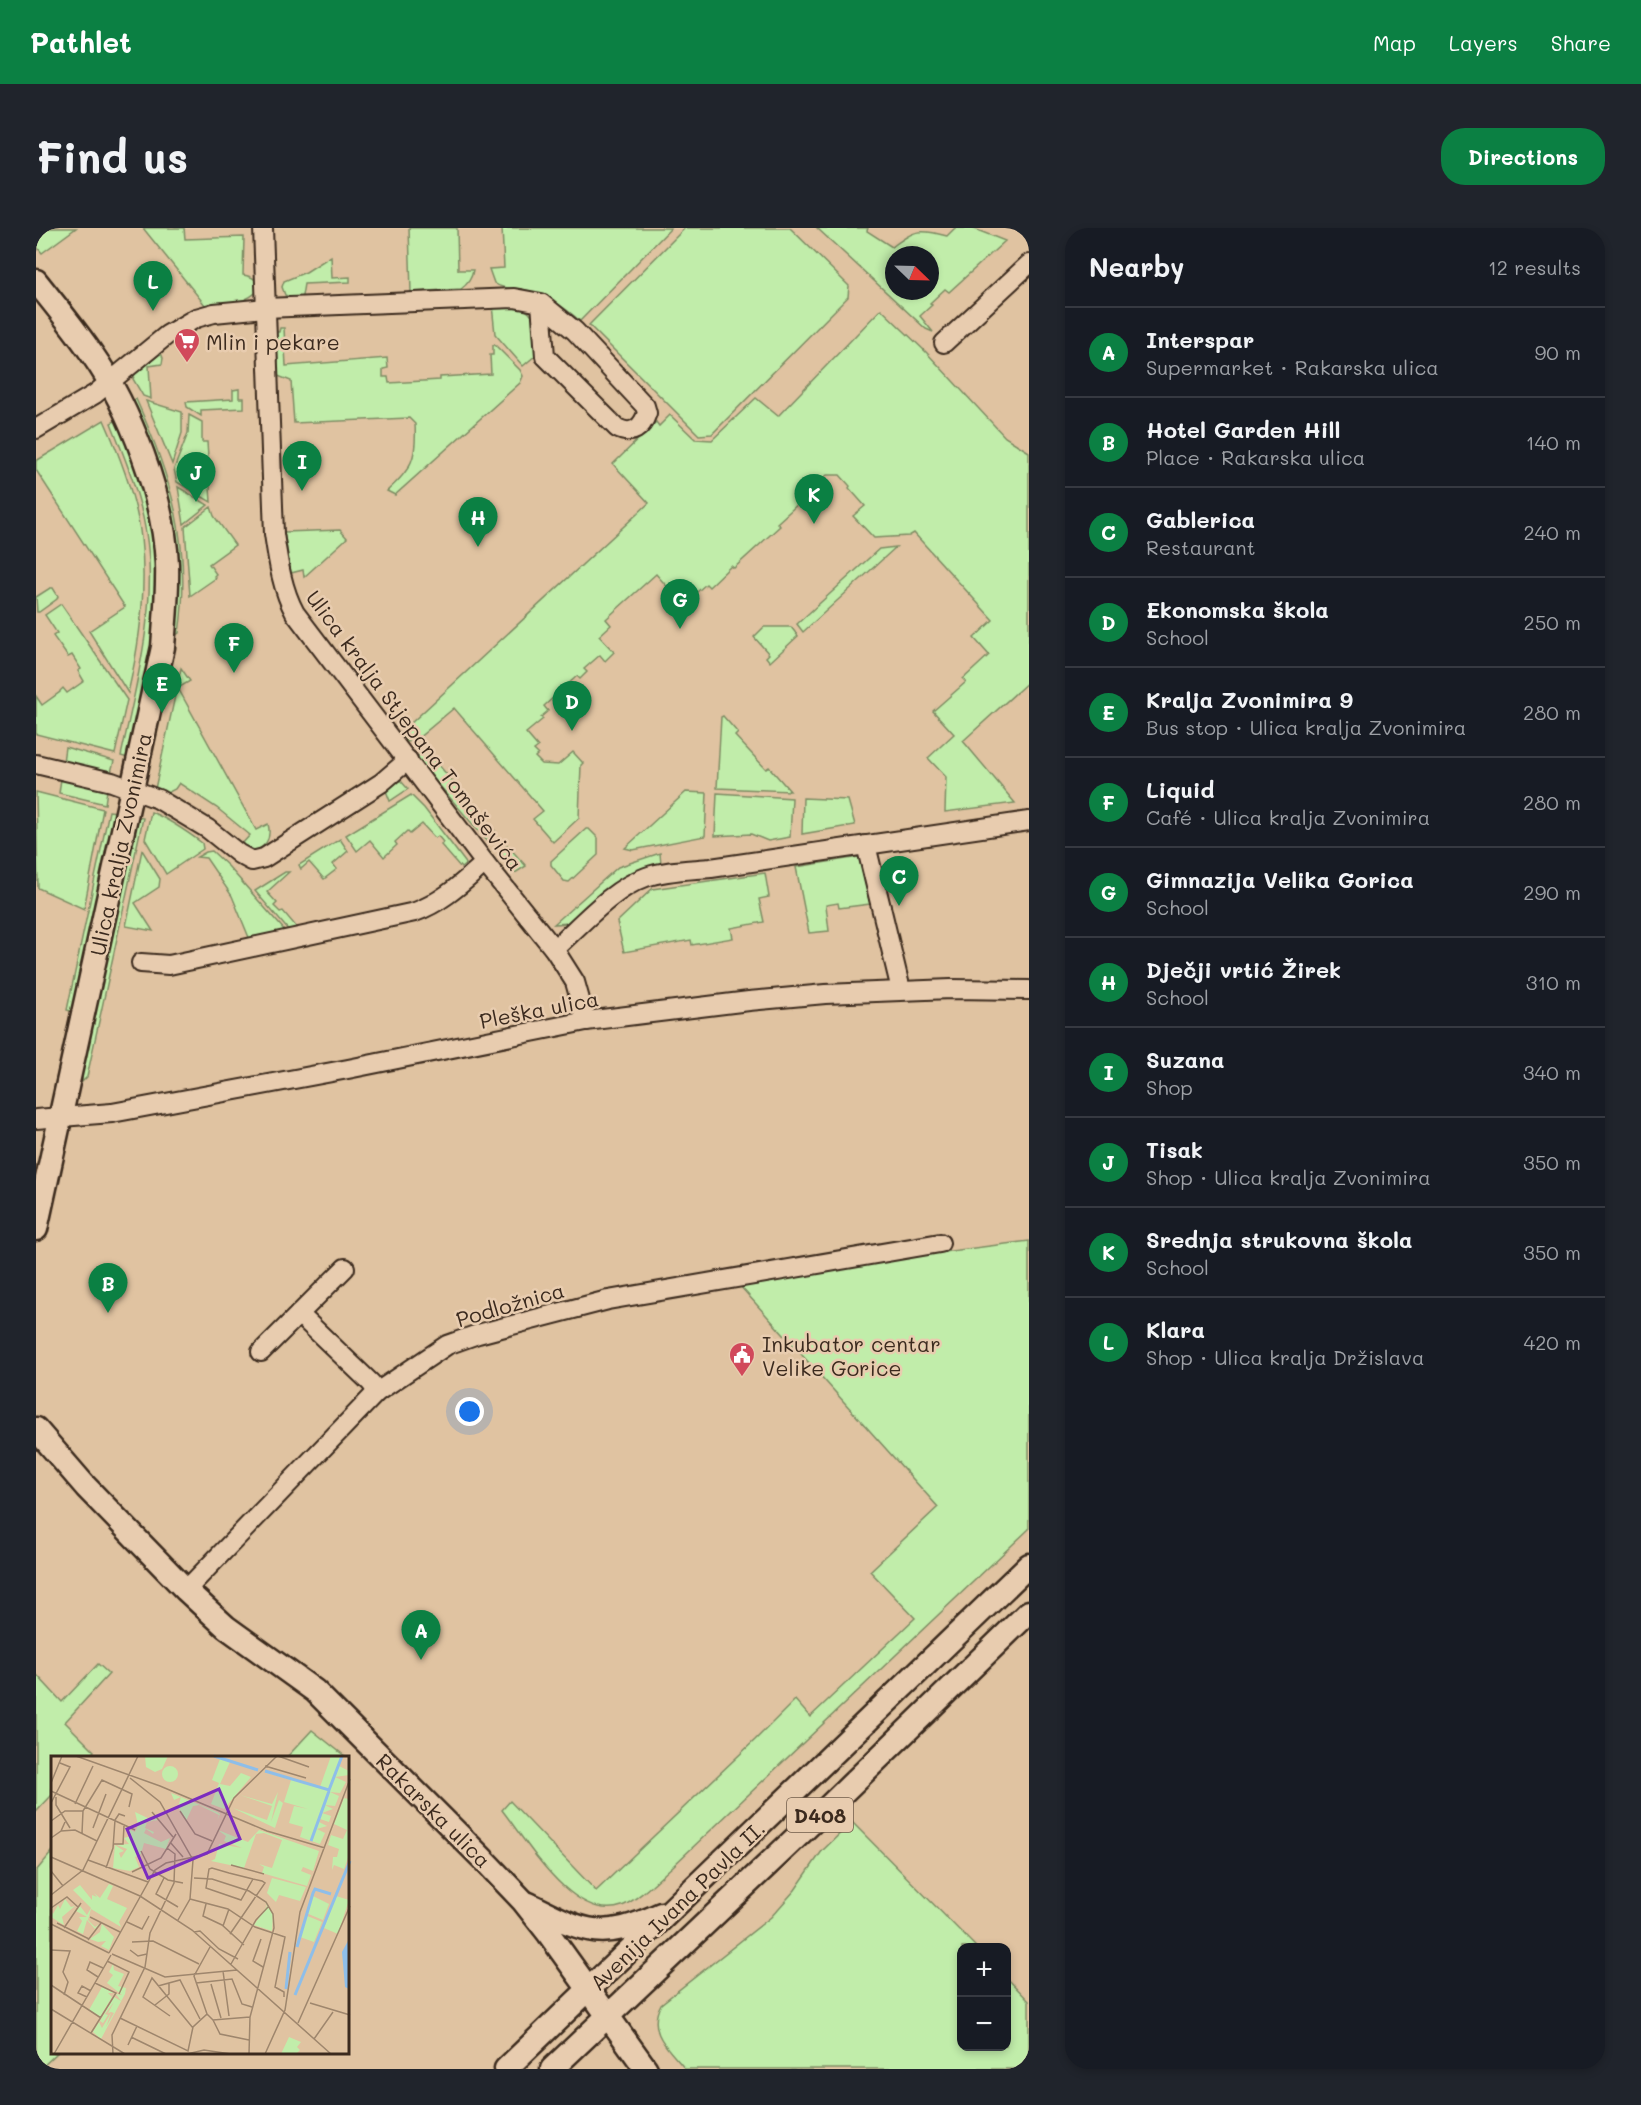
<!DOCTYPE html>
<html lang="en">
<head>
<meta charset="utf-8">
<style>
	:root { --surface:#171b24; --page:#20242c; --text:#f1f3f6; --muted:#9ea1a6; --line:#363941; --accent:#0b8043 }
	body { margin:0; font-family:Mali,sans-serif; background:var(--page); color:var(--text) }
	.controls { position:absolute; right:18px; bottom:18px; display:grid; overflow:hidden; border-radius:12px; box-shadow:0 3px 9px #0003 }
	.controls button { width:54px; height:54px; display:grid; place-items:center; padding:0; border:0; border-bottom:2px solid var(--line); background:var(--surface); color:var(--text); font:30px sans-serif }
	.compass { position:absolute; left:849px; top:18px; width:54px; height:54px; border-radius:50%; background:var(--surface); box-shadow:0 3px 9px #0003; rotate:113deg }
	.you { position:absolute; left:434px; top:1184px; width:21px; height:21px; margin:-15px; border:4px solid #fff; border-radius:50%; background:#1a73e8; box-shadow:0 0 0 9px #1a73e833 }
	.badge { display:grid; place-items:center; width:39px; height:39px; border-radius:50%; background:var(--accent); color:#fff; font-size:20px; font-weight:700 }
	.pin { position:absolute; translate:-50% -50px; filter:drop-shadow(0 2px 3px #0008) }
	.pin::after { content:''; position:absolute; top:32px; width:21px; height:18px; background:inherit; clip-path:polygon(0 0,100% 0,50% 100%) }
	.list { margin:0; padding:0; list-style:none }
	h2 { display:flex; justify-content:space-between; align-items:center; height:78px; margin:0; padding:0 24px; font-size:26px }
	h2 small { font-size:20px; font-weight:400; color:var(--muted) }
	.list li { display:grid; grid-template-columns:39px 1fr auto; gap:18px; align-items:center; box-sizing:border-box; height:90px; padding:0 24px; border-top:2px solid var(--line) }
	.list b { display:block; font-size:22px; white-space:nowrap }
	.list p { margin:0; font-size:20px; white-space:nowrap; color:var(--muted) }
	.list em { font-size:20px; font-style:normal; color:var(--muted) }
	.map { position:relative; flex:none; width:993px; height:1841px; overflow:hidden; border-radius:24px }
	header { display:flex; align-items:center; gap:36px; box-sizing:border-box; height:84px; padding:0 30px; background:var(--accent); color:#fff }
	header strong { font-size:28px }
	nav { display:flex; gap:33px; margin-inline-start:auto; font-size:21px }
	.intro { display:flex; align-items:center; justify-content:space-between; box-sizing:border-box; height:144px; padding:0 36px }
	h1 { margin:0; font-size:42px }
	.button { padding:15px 27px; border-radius:24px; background:var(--accent); color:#fff; font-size:21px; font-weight:700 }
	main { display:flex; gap:36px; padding:0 36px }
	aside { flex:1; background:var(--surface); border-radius:24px; box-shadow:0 3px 9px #0003 }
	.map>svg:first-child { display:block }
	.green { fill:#c1edaa; stroke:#7e8c64; stroke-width:1.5; fill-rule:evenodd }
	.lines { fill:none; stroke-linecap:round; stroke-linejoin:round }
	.minor-casing { stroke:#3b2a1e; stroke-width:22 }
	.major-casing { stroke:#3b2a1e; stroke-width:27 }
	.minor { stroke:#e8ccaf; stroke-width:18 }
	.major { stroke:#e8ccaf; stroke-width:22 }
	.labels { text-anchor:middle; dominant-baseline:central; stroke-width:5; stroke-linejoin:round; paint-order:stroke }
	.shield { fill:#e8ccaf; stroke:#6f5b4a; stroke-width:1.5 }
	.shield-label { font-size:20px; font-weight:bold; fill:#3b2a1e }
	.poi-label { font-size:21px; fill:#3b2a1e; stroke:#e8ccaf; text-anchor:start }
	.street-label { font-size:21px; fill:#3b2a1e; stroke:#e8ccaf }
	.inset-river { fill:none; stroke:#8ebee9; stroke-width:3 }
	.inset-road { fill:none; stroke:#9e866d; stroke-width:1.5 }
	.view { fill:#7b2cbf; fill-opacity:0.15; stroke:#7b2cbf; stroke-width:3 }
	.inset-edge { fill:none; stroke:#3b2a1e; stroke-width:3 }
</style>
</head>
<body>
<header>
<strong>Pathlet</strong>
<nav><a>Map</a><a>Layers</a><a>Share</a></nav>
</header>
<div class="intro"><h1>Find us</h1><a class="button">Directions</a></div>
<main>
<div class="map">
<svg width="993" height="1841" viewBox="0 0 993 1841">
	<rect width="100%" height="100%" fill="#e0c3a1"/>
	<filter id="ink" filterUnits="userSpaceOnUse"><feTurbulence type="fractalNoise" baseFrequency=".0167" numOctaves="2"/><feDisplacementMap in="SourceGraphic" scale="12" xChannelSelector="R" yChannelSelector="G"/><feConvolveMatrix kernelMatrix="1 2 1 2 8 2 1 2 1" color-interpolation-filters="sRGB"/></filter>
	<g filter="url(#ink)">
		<!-- green -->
		<g class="green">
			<path d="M0,0H40L6,25L0,18Z"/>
			<path d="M107,0H148L149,11L208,9L207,47C218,49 221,51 222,62C210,77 187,75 169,77Z"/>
			<path d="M373,0H421L422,42H437C436,50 432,56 425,61L375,64Z"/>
			<path d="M466,0H635L544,93C528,79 512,67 490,62C479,59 469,63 458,55L453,41L468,40Z"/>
			<path d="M649,0H754L813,58L812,69L676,206L663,207L553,97Z"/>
			<path d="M781,0H832L831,3L856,19C879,2 883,0 911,8L919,0H936L969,13L913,64L909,61L894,75L896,77L884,88L897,104L890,101ZM858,27H894V63H858Z"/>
			<path d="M295,28L296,50L314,49V54L268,56L266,68C260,72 255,70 249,67L246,59L248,53L270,44Z"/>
			<path d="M456,77C496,79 501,81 499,122L500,127L487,138L459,106Z"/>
			<path d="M845,81L890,124L969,209L993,224V453L927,513L979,575L909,584L910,549L892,530L918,506L897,483L930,454L927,451L953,427L938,410L957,392L878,305L873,308L838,310L817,288L829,278L813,260L814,258L804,247H791L779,258L783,262L776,267L774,265L741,295L744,298L698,340L695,338L673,359L670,356L653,371L646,363H635L620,346L570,391L575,397L563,408L578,424L569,433L564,427L548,441L551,444L544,451L541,448L508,478L512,483L505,489L507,491L490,505L502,519L498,522L502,526L499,529L506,536L522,537L537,524L547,535L545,537L543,590L517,614L497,591L507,583L418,480L381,511L368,515L360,509L613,275L577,236L620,194L623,198L634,187L659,211L676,212L720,170L742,188Z"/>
			<path d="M244,100H248L250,138L351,130L352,140L347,141V149H352L353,155L404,152V149L455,146L454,127H457V117H459L484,142L487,148L484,155L359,267L351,263C376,241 381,230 379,196L373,190L258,195L255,153L242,148L240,104H243Z"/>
			<path d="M125,125L127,130L126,136L113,138L115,171L107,168L97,151L99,146Z"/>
			<path d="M203,161V170H208V180L165,182V188L151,179L150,174L197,171V162Z"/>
			<path d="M100,171C135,248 156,318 143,405L137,409L95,173Z"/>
			<path d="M110,173L146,184V205L136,236Z"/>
			<path d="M153,187L166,194V214H171L175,274L141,254L138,241L152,205Z"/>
			<path d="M83,191L101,233L120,316V378L117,413L92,530L85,528C100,458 122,377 110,305C104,267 89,230 75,195Z"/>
			<path d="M68,192C83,226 101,273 105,310C111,362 104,414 92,465L53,403L89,379L0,242V233Z"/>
			<path d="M142,259L172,277L148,296Z"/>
			<path d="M175,279L178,288L199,317L173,336L180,346L178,348L180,350L154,368L149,299Z"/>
			<path d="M304,302L311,310L268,349L267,342L255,345L248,304Z"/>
			<path d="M860,319L767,404L761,396L843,321Z"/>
			<path d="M14,360H17L22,368L21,371L3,384H1L0,369Z"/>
			<path d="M25,376L91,472L79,526L0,506V468L6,477L24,464V463L27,460L31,465L48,453L42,443L45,441L36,427L32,429L17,408L21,405L9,387Z"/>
			<path d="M728,399H755L762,408L734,434L730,429L733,426L718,409Z"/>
			<path d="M145,440L154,453L142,460L220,602L232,596C235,607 232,617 221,622L210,621L205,617L214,607L181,580L143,555L139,561L131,565L119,561Z"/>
			<path d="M687,488L702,505L699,508L730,541L733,539L754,563L681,560L685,489Z"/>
			<path d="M29,519L78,533L75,544L27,534Z"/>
			<path d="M389,521L460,604L451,613L380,530Z"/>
			<path d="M25,551L71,562L69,576L23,565Z"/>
			<path d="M361,553H365L372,561L354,573L349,560Z"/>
			<path d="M0,564L67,581L48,681L2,660Z"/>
			<path d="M650,564L671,565L669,608L597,622L589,620Z"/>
			<path d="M681,565L756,570L754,609L732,613L715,606L679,608Z"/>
			<path d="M375,567L388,580L429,634L430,636L425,640L405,617L407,614L402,608L399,610L386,596L374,606L371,603L359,614L361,617L348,629L334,612L321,623L310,607Z"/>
			<path d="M767,570L812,572L819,597L766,606Z"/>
			<path d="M73,583L80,584L38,784L31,782Z"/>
			<path d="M115,584C134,592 150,603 166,615L167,621L130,646L109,611Z"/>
			<path d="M101,589L107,590L51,849L46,854V844Z"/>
			<path d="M550,601H553L562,610V627L533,654L528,653L515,637V633Z"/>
			<path d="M304,611L312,623L297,636L301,641L288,651L273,634L265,641L263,637Z"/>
			<path d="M471,617L490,638L479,645L464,625Z"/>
			<path d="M106,622L124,651L123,659L99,675L117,703L90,698Z"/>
			<path d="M176,623L192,638L251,705L214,712L196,668L170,630L161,629L170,624Z"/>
			<path d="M624,625L625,636L534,695L518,696L582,639Z"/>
			<path d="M823,629L834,676L803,680L802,675L790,677L793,703L773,705L760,639Z"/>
			<path d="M249,644H253L231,664L241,675L238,678L244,684L247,683L263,702L254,704L219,663Z"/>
			<path d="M729,645L733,669L723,671L728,694L695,700L697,710L656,717L655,712L588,724L581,694L616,661Z"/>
			<path d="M993,1013V1301L637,1638C623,1650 602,1672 586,1678C538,1695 491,1614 466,1582L474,1573L560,1663L719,1512L759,1472L774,1489L879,1390L834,1343L902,1279L704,1058L907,1024Z"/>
			<path d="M62,1436L73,1446L29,1494L58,1523L53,1529H16V1567L0,1584V1446L26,1474Z"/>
			<path d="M276,1502L310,1529H251Z"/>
			<path d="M816,1594L940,1719L926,1720V1818H970L971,1750L993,1773V1841H649C633,1821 610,1804 625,1776L735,1689L759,1662L786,1623Z"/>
			<path d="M16,1624V1824L21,1825L4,1841H0V1643Z"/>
		</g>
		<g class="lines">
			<defs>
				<g id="minor">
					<path d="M227,0L238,306C242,333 246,361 259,385L449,635L518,721L539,754L550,793"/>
					<path d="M908,115L993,36"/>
					<path d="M0,201L59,166L131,107L160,90L178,85L229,80L478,70L505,75L539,103L609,178L611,185C606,200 596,208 581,200L509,128L505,75"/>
					<path d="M0,536L76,554L122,571L172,601L203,626L216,633L228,630L345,555L372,532"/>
					<path d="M830,617L865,762"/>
					<path d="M518,721C545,697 576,661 610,649C630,642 653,642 675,640L993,593"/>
					<path d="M105,735L133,737L379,684C407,674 427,654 449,635"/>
					<path d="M0,891L76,885L312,841L550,793L713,773L789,766L915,761L993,762"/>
					<path d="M263,1086L335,1155L341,1164"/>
					<path d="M225,1124L309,1040"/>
					<path d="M150,1362L341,1164L411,1117L442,1106L572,1072L904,1015"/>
				</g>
				<g id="major">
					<path d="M0,53C19,77 39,101 56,126C94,180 128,269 131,336C132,364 129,391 127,419L0,1001"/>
					<path d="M0,1201L50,1259L150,1362L190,1399L279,1463L446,1630L487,1673L513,1706L610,1841"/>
					<path d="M493,1676C549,1704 564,1714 625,1686"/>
					<path d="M470,1841L993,1337"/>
					<path d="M516,1841L786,1585L993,1384"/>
				</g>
			</defs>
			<!-- minor casing -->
			<use href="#minor" class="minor-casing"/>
			<!-- major casing -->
			<use href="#major" class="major-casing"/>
			<!-- minor -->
			<use href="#minor" class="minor"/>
			<!-- major -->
			<use href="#major" class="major"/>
		</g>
	</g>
	<!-- icons -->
	<defs>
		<symbol id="supermarket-pin" viewBox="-11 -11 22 30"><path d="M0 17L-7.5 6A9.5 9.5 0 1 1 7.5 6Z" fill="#d1495b" stroke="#e8ccaf"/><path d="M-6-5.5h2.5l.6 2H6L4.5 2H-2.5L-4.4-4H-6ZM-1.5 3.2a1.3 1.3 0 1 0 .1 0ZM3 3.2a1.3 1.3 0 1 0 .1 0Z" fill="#fff"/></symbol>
		<symbol id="civic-pin" viewBox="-11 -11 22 30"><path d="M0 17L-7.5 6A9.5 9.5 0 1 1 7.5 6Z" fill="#d1495b" stroke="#e8ccaf"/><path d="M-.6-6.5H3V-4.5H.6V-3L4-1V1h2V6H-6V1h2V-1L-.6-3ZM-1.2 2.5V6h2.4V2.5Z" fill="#fff"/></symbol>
	</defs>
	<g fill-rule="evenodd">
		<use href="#supermarket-pin" x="136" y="98" width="30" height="40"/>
		<use href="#civic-pin" x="691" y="1112" width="30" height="40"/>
	</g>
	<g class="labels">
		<!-- shield labels -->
		<rect class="shield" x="751" y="1570" width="66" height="34" rx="4.5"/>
		<g class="shield-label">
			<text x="784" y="1587">D408</text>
		</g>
		<!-- poi labels -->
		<g class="poi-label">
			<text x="170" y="113">Mlin i pekare</text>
			<text x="726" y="1115">Inkubator centar<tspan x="726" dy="24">Velike Gorice</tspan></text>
		</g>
		<!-- street labels -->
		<g class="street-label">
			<text transform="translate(379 502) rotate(53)">Ulica kralja Stjepana Tomaševića</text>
			<text transform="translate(84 616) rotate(-78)">Ulica kralja Zvonimira</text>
			<text transform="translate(503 781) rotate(-11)">Pleška ulica</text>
			<text transform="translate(474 1076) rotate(-16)">Podložnica</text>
			<text transform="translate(398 1582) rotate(45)">Rakarska ulica</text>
			<text transform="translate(641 1677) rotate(-44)">Avenija Ivana Pavla II.</text>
		</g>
	</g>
	<!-- overview -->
	<g transform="translate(15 1528)">
		<rect width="298" height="298" fill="#e0c3a1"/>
		<path d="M94,0H117L111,13L104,16L95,11ZM280,0H298L291,1L288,10L298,15V19L284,21L295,26L289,37L279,36L288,40L284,50L274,49L282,53L271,57L280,60L278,66L269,63L268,66L276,70L266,73L274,77L269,88L249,81L252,71L238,67L243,50L257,53L233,46L240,24L210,15L269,31ZM169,3L179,6L169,28L179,30L190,17L200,21L173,53L160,48L168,27L161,24ZM111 18a8 8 0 1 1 16 0a8 8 0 1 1-16 0ZM227,36L220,66L228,44L232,47L224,72L182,52L216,64L221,50L189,39L221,48ZM120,37L166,56L169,58L166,65L168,59L148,49L142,50L135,65L127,51L130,41L123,44ZM293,42L298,43V99L293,113L283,109L281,114L282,101H286L288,93L277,89L280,79L292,83L296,74L283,68ZM84,56L103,65L105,61L107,64L96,66L94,72L103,76L102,78L95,73L93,77L110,86L119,82L115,92L118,87L115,93L93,87L90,98L84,101L88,111L79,115L62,112L64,89L73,95L68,97L70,102L76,93L66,89L78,88L73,82L80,80L77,73L84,76L87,69ZM167,74L197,86L208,74L268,95L262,115L252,111L250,115L260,119L256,130L211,117L213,111L208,108L221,112L231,84L213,77L205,78L193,112L160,105L164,103L168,88L191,92L173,85L175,80ZM221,122L255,131L249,145L228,139L225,146L216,137ZM58,128L62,130L56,143L76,152L68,166L70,171L40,153L37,164L44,171L48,168L44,173L36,164L32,178L26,175L31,165L28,161H36L25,155L29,150L36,159L40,152L22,134L29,129L41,144V139L46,141L43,137L49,142ZM262,140L278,148L272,164L255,157ZM285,140L298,144L287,178L273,172ZM14,143L20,151L24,150L11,161L13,169L0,161V154L2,158L7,149L9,153ZM214,145L222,158L221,175L203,169L216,150ZM254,159L271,166L263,186L249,181ZM51,168L63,181L58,194L50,190L55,185L47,186L39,183L49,176ZM62,208L63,214L73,218L67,230L75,232L74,238L50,283L42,276L48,266L51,272L60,257L55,271L63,257L60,256L57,257L63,246L54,258L57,259L52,267L49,265L63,241L70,245L65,238L71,239L56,227L62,219L58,216ZM51,231L63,237H57L61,241L49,261L38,254ZM238,281L250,286L246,291L249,294L245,298H230Z" fill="#c1edaa"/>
		<path d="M298,183V233L294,231L291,196Z" fill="#8ebee9"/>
		<path class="inset-river" d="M163,0L207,14M214,15L278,34L291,0M260,85L278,35M246,191L262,137L264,133L280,138M235,233L239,196M244,239L299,105"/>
		<path class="inset-road" d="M25,0L109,30L216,75L274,92M227,0L258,11M214,10L255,22M79,22L109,46L142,104L139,143L127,164M0,27L11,0M0,35L84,74M5,41V49L19,72M0,47L19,11L9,7M24,48L42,10M129,55L144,78L161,85M101,56L122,81M0,65L14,55H32L51,24L81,38L78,51M42,72L55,38M10,75L24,74L46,85M31,77L32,55M0,82L10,75L14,66M119,86L132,101M63,88H72L73,70M90,95L99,113L117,124L132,127M0,101L89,140L141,174L280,298M37,104L97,126M180,109L213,118M55,112L62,92L64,64L68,58L74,60M0,115L12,130M81,116L110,102L125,78M113,122L105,138L127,151M143,122L161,123L198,135L215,146L222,158L223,172L199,261L198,298M0,139L32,114L87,0M139,143L177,153L204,171L234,181L224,231L233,236V241M155,148L152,160L171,169L193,189M0,152L16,141L27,151M39,161L69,176M76,166L91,173L98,160M6,167L38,183M0,168L58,197M172,170L178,153M13,172L30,147M143,176L149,175L168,193L187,203M179,178L214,127L211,125L202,123L178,117L161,112L158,113L155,132L190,144L202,123M210,183L202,205L212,211M37,184L50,167M81,186L102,185L148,208M0,194L19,195L12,216L17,226L13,239M79,194L87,200L96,198M58,197L104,114L115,107L156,98L183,42L226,0M61,198L114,221L186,214M56,205L78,216L68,238M180,208L205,164L218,150M172,215L178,260M47,221L36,214L39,206L52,212M145,227L181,223L191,248L201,251M160,228L170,262M0,229L50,262M107,230L129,224L149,263M36,241L27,237L31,230L40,235M259,247L299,259M104,249L118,238V227M0,253L74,298M156,258L162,264L199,261M119,260L92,241L101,222L142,272M69,262L137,295L142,271L156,258L143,220L159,191M162,264L169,278L198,284M247,267L299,150M40,277L65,237L44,227M80,281L115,298M263,283L282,256M77,289L86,270M3,298L60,199M62,298L61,279L94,211L99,177L123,127L124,98L116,92M136,298L153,294L180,298M214,298L234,254L249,156L299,23"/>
		<path class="view" d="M168,33L189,83L97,122L76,73Z"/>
		<rect width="298" height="298" class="inset-edge"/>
	</g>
</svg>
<div class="controls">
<button>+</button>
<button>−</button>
</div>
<svg class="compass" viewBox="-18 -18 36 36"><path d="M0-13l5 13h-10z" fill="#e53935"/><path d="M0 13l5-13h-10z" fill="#9ea1a6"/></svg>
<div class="you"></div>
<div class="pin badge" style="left:385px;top:1432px">A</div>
<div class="pin badge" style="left:72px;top:1085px">B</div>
<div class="pin badge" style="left:863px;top:678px">C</div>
<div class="pin badge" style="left:536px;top:503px">D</div>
<div class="pin badge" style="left:126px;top:485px">E</div>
<div class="pin badge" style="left:198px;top:445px">F</div>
<div class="pin badge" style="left:644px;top:401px">G</div>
<div class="pin badge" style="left:442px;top:319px">H</div>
<div class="pin badge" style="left:266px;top:263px">I</div>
<div class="pin badge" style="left:160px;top:274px">J</div>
<div class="pin badge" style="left:778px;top:296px">K</div>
<div class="pin badge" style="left:117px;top:83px">L</div>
</div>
<aside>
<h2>Nearby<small>12 results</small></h2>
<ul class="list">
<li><span class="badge">A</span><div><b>Interspar</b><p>Supermarket · Rakarska ulica</p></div><em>90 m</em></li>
<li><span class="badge">B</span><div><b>Hotel Garden Hill</b><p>Place · Rakarska ulica</p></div><em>140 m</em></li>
<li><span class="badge">C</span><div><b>Gablerica</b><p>Restaurant</p></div><em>240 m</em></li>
<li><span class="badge">D</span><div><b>Ekonomska škola</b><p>School</p></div><em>250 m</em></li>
<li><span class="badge">E</span><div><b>Kralja Zvonimira 9</b><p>Bus stop · Ulica kralja Zvonimira</p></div><em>280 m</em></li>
<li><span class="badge">F</span><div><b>Liquid</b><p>Café · Ulica kralja Zvonimira</p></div><em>280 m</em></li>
<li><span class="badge">G</span><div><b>Gimnazija Velika Gorica</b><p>School</p></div><em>290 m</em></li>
<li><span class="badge">H</span><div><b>Dječji vrtić Žirek</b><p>School</p></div><em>310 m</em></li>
<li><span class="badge">I</span><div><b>Suzana</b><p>Shop</p></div><em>340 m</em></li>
<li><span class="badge">J</span><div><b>Tisak</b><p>Shop · Ulica kralja Zvonimira</p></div><em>350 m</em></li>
<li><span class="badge">K</span><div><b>Srednja strukovna škola</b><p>School</p></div><em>350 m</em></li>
<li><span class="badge">L</span><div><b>Klara</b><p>Shop · Ulica kralja Držislava</p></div><em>420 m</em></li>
</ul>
</aside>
</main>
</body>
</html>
